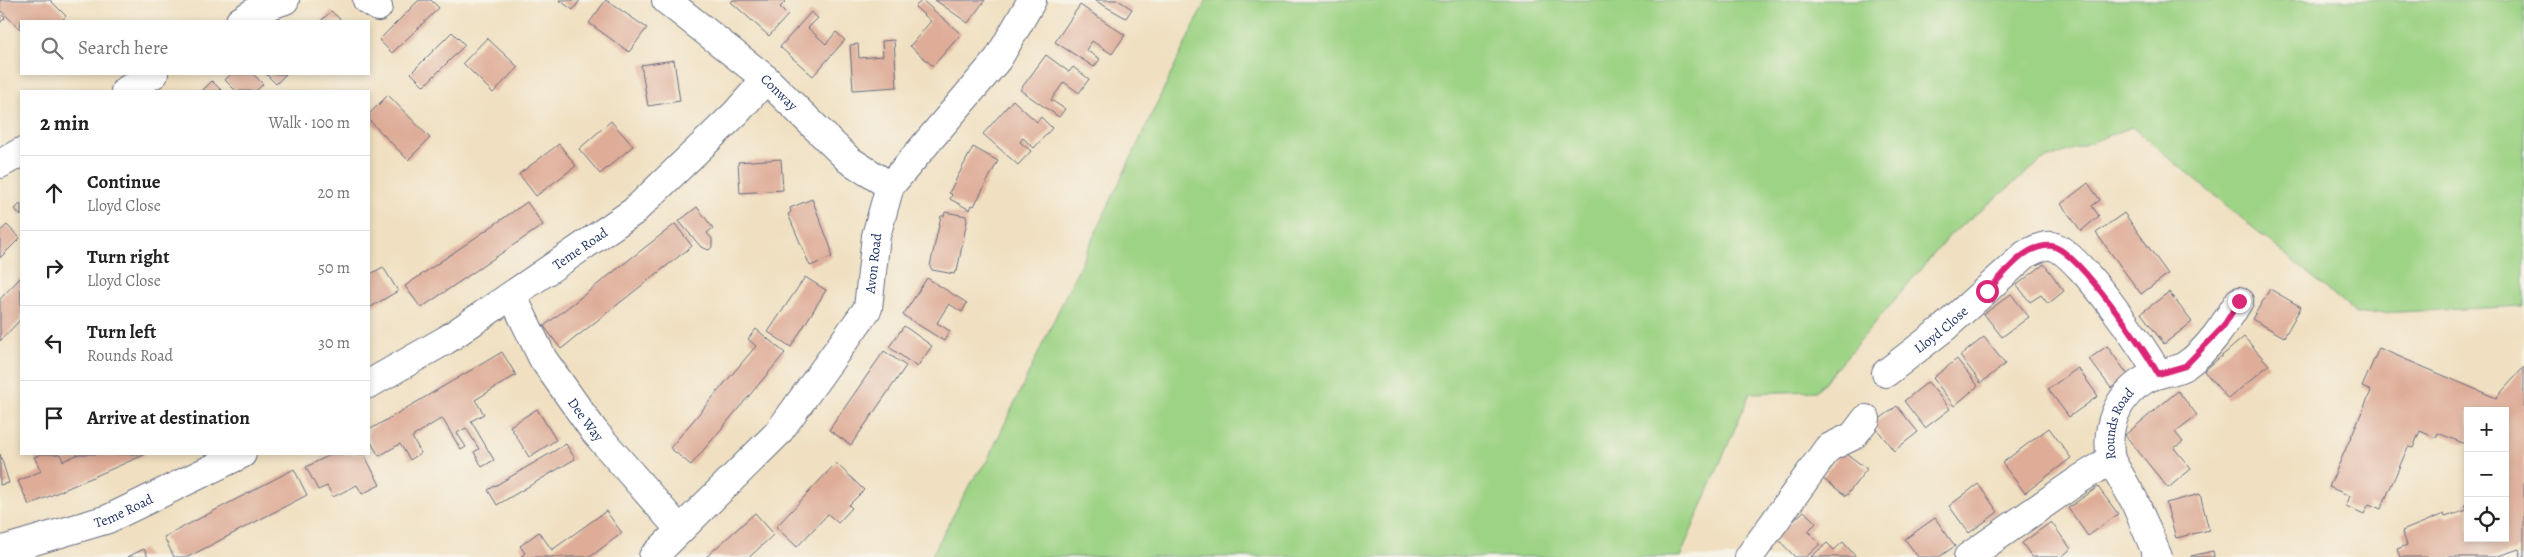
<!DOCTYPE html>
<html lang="en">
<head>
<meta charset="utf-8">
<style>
	:root { --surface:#fff; --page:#f2f2f2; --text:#222; --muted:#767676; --line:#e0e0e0 }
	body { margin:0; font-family:Alegreya,serif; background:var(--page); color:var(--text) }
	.controls { position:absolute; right:15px; bottom:15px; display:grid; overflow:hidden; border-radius:0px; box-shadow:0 2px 8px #0003 }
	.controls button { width:45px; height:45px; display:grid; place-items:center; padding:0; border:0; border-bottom:1px solid var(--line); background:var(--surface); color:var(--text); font:25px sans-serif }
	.stop { position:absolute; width:15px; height:15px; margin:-11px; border:4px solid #db2777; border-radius:50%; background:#fff }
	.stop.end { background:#db2777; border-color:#fff; box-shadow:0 1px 5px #0008 }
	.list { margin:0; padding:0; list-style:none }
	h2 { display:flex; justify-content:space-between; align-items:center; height:65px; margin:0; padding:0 20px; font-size:21px }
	h2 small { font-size:16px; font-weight:400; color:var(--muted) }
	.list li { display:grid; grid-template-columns:32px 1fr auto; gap:15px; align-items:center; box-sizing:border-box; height:75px; padding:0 20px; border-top:1px solid var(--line) }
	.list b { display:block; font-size:19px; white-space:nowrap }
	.list p { margin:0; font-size:16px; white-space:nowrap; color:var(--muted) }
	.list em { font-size:16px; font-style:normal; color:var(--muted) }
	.icon { flex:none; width:28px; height:28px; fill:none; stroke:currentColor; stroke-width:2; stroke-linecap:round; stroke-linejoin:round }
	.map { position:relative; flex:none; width:2524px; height:557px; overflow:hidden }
	.search { position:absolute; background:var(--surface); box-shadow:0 2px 8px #0003; left:20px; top:20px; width:350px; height:55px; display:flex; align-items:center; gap:12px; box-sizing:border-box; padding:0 18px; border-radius:0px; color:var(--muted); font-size:19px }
	.panel { position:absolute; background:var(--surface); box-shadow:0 2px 8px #0003; left:20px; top:90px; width:350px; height:365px; border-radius:0px }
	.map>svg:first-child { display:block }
	.green { fill:#9dd384; stroke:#5c8171 }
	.building { fill:#deac97 }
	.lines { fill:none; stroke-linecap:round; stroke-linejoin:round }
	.minor-casing { stroke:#666d81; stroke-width:30 }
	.minor { stroke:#fff; stroke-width:28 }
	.route { stroke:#db2777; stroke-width:6 }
	.labels { text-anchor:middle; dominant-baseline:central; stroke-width:4; stroke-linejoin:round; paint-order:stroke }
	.street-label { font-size:14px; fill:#1b2f5e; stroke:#f7f3e8 }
</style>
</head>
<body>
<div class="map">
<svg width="2524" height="557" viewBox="0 0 2524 557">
	<rect width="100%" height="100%" fill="#f7f3e8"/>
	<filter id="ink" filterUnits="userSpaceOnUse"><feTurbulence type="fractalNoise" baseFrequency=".02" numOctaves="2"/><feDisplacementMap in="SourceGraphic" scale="10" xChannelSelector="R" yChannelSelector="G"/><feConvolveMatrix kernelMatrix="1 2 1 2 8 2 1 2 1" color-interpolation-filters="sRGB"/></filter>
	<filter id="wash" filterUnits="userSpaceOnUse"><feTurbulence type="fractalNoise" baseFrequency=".0096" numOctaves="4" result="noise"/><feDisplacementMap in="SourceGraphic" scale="20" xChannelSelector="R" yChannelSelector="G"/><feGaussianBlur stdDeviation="1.12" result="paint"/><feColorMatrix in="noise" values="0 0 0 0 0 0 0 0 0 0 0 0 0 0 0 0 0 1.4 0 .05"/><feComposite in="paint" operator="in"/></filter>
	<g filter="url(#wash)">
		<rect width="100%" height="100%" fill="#f0e0c1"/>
		<!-- green -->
		<path class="green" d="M1206,0H2524V306L2357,314L2132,127L2041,161L1950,235L1817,391L1750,393L1680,557H931L971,482L987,461Z"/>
		<g id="blocks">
			<!-- building -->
			<g class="building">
				<path d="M0,0H50L66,16L61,21H32L29,19L21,21L20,29L0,10Z"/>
				<path d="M419,0H431L439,8L392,53L379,40Z"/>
				<path d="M559,0H580L573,10Z"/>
				<path d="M606,0L647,28L629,52L589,23Z"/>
				<path d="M733,0H782L785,2L780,7L788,15L769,36L731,2Z"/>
				<path d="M922,0L961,34L933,66L910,46L931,21L915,7Z"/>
				<path d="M935,0H985L968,23Z"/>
				<path d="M1094,0H1118L1132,9L1126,18Z"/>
				<path d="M1080,5L1125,35L1112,54L1092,41L1086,50L1100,59L1094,67L1055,42Z"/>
				<path d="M331,11L342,21H321Z"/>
				<path d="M811,12L818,18L808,28L826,44L836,32L845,40L813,76L780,47Z"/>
				<path d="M0,13L5,18L0,23Z"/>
				<path d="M452,32L465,45L424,86L411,73Z"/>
				<path d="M487,38L518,67L493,93L463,63Z"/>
				<path d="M894,40L897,87L853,90L850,45L858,44L859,58L883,56L882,41Z"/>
				<path d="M1046,55L1069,72L1073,67L1089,79L1079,93L1064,82L1051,100L1065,109L1059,117L1020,90Z"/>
				<path d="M674,60L680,101L648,106L641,65Z"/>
				<path d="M231,74H253L263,84L256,91H236L225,80Z"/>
				<path d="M266,74H286L276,84Z"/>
				<path d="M212,81L222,91H202Z"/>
				<path d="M388,95L430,138L408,160L369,120V114Z"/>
				<path d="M1013,100L1037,122L1041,117L1052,128L1034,148L1023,138L1020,142L1031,151L1018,165L983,134Z"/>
				<path d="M611,121L633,146L600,174L579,149Z"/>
				<path d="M559,144L576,166L536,196L519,174Z"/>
				<path d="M973,147L998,161L974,206L972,205L970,210L950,199L952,194L949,193Z"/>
				<path d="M781,159L783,190L740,193L738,162Z"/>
				<path d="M2088,183L2100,200L2092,206L2099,216L2081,231L2061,204Z"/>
				<path d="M812,199L832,251L830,252L832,257L810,266L788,214L791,212L790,208Z"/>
				<path d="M527,202L543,225L421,308L405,286Z"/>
				<path d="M21,203V216L15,209Z"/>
				<path d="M697,207L713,228L707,233L712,239V247L709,250L701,247L679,221Z"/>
				<path d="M945,212L966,216L967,221L957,271H955L954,274L932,270L930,266L941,216H944Z"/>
				<path d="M2124,213L2168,274L2141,294L2096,233Z"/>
				<path d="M675,224L692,246L561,349L544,326Z"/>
				<path d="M7,225L20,238L0,258V231Z"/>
				<path d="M2044,264L2064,291L2048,304L2041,295L2030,302L2017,285Z"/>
				<path d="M383,267L398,291L369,308V275Z"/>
				<path d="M21,277V319L0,341V299Z"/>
				<path d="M805,277L826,290L791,347L768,332Z"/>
				<path d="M927,278L967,303L962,312L949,304L943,313L937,323L950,331L944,341L903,315Z"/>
				<path d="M2270,289L2301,307L2284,337L2252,319Z"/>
				<path d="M2169,292L2192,322L2164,344L2141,313Z"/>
				<path d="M2011,294L2029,317L2002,337L1984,314Z"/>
				<path d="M904,326L932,346L917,367L889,347Z"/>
				<path d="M756,329L785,353L691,465L670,448L756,346L748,339Z"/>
				<path d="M1984,337L2005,364L1981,383L1960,356Z"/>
				<path d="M2244,337L2269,365L2228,399L2204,371Z"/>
				<path d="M2107,346L2128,375L2111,388L2089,359Z"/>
				<path d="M2379,348L2496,398L2524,367V557H2521L2519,549L2495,557H2400L2397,549L2407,545L2402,531L2444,514L2445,517L2467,510L2465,504L2468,503V538H2505V411H2468V437L2465,444L2438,433L2436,438L2420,431L2413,448L2408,447L2381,509L2369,504L2364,514L2346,506L2350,496L2329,487L2371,391L2362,387Z"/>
				<path d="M884,351L906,366L851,445L829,430Z"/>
				<path d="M502,352L516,375L475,400L484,414L471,421L494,460L482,467L474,452L479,449L466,428L457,433L466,447L461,450L442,418L412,437L421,453L410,460L400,444L379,456L369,439V430Z"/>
				<path d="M1957,359L1978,386L1954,406L1933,378Z"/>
				<path d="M2078,368L2098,396L2069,417L2048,389Z"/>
				<path d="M1928,382L1950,409L1925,428L1904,401Z"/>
				<path d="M2178,391L2197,415L2175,432L2183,442L2174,448L2191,469L2168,488L2125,435Z"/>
				<path d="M1897,406L1918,432L1894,451L1873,424Z"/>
				<path d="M537,409L556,440L529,457L510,426Z"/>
				<path d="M2049,428L2071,458L2025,493L2002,463Z"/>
				<path d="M566,444L575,459L497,505L488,490Z"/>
				<path d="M1843,451L1867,469L1846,496L1822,478Z"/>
				<path d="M0,454L9,483L0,485Z"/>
				<path d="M42,454H60L63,461L79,454H146L29,505L18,481L41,471L34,457Z"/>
				<path d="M332,454H364L380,485L362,494L357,485L333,497L327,486L318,490L306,467Z"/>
				<path d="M836,463L864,490L849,505L852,508L838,523L828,514L797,547L776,527Z"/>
				<path d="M294,469L307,495L188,557H174L164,537Z"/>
				<path d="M1978,484L1998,512L1969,533L1949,506Z"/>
				<path d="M2098,487L2118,514L2088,536L2068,508Z"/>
				<path d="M2200,494L2209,530L2176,538L2166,503Z"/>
				<path d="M606,511L622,533L590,557H520L525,553L520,546L539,532L552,550Z"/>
				<path d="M1804,511L1816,523L1808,531L1820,544L1806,557H1795L1776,537Z"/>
				<path d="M755,513L774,534L756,551L749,557H706Z"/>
				<path d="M1935,518L1955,546L1939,557H1918L1905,539Z"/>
				<path d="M2051,522L2071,549L2061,557H2032L2022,543Z"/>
				<path d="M1843,542L1856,557H1811L1827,543L1834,550Z"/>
				<path d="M144,549L148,557H127Z"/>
				<path d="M2213,551L2214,557H2191V556Z"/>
			</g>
		</g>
	</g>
	<g filter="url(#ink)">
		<use href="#blocks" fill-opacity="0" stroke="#666d81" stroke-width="1"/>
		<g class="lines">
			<defs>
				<g id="minor">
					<path d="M367,0L378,7"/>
					<path id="s1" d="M666,0L766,79L849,160L890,186"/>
					<path d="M240,21L259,9L285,0"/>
					<path d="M125,91L154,74"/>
					<path d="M0,164L21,152"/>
					<path id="s2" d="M512,295L543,359L594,431L680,530"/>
					<path id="s3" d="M1886,373L1944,328L2026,254C2034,250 2046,243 2055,247C2080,256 2145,349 2158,374"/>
					<path id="s4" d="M369,384L446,340L633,212L736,113L766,79"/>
					<path d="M2111,460L2134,500L2158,557"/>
					<path id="s5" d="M0,551L108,519L242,454"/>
					<path id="s6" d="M653,557L778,433L868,308L876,236L890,186L998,59L1032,0"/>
					<path d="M1749,557L1828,448L1853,436L1866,419"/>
					<path id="s7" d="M1968,557L2080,479L2111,460C2105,428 2116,396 2146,379C2158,372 2174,373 2186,365C2208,350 2225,324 2239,301"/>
				</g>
			</defs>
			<!-- minor casing -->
			<use href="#minor" class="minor-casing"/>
			<!-- minor -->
			<use href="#minor" class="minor"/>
		</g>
	</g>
	<g class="lines" filter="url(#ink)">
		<!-- route -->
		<path class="route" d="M1987,291C2002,277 2020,251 2040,247C2044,246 2052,245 2055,247C2080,256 2145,349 2158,374L2185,366L2223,327L2239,301"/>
	</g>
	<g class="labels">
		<!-- street labels -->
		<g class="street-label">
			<text stroke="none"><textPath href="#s1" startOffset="146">Conway</textPath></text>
			<text stroke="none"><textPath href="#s4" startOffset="251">Teme Road</textPath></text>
			<text stroke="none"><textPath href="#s6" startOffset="375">Avon Road</textPath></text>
			<text stroke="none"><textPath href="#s3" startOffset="70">Lloyd Close</textPath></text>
			<text stroke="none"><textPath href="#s2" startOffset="145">Dee Way</textPath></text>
			<text stroke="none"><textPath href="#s7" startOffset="211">Rounds Road</textPath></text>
			<text stroke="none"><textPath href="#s5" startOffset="130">Teme Road</textPath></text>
		</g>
	</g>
</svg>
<div class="controls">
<button>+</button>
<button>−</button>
<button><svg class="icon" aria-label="locate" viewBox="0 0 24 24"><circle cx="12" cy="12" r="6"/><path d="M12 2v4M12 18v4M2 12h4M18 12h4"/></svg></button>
</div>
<div class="stop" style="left:1987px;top:291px"></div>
<div class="stop end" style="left:2239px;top:301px"></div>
<div class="search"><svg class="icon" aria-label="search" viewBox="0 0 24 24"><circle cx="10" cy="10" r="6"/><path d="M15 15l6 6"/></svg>Search here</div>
<section class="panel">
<h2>2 min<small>Walk · 100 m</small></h2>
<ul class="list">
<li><svg class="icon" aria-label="ahead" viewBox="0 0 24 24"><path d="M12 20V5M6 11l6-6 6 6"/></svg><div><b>Continue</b><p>Lloyd Close</p></div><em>20 m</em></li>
<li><svg class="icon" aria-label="right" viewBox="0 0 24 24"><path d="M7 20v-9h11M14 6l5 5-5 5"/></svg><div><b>Turn right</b><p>Lloyd Close</p></div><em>50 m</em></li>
<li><svg class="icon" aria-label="left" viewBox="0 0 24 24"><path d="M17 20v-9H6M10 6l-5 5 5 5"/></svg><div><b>Turn left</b><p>Rounds Road</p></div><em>30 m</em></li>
<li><svg class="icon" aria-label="arrive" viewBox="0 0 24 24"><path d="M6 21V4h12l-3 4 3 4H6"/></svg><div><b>Arrive at destination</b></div></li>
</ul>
</section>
</div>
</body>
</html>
